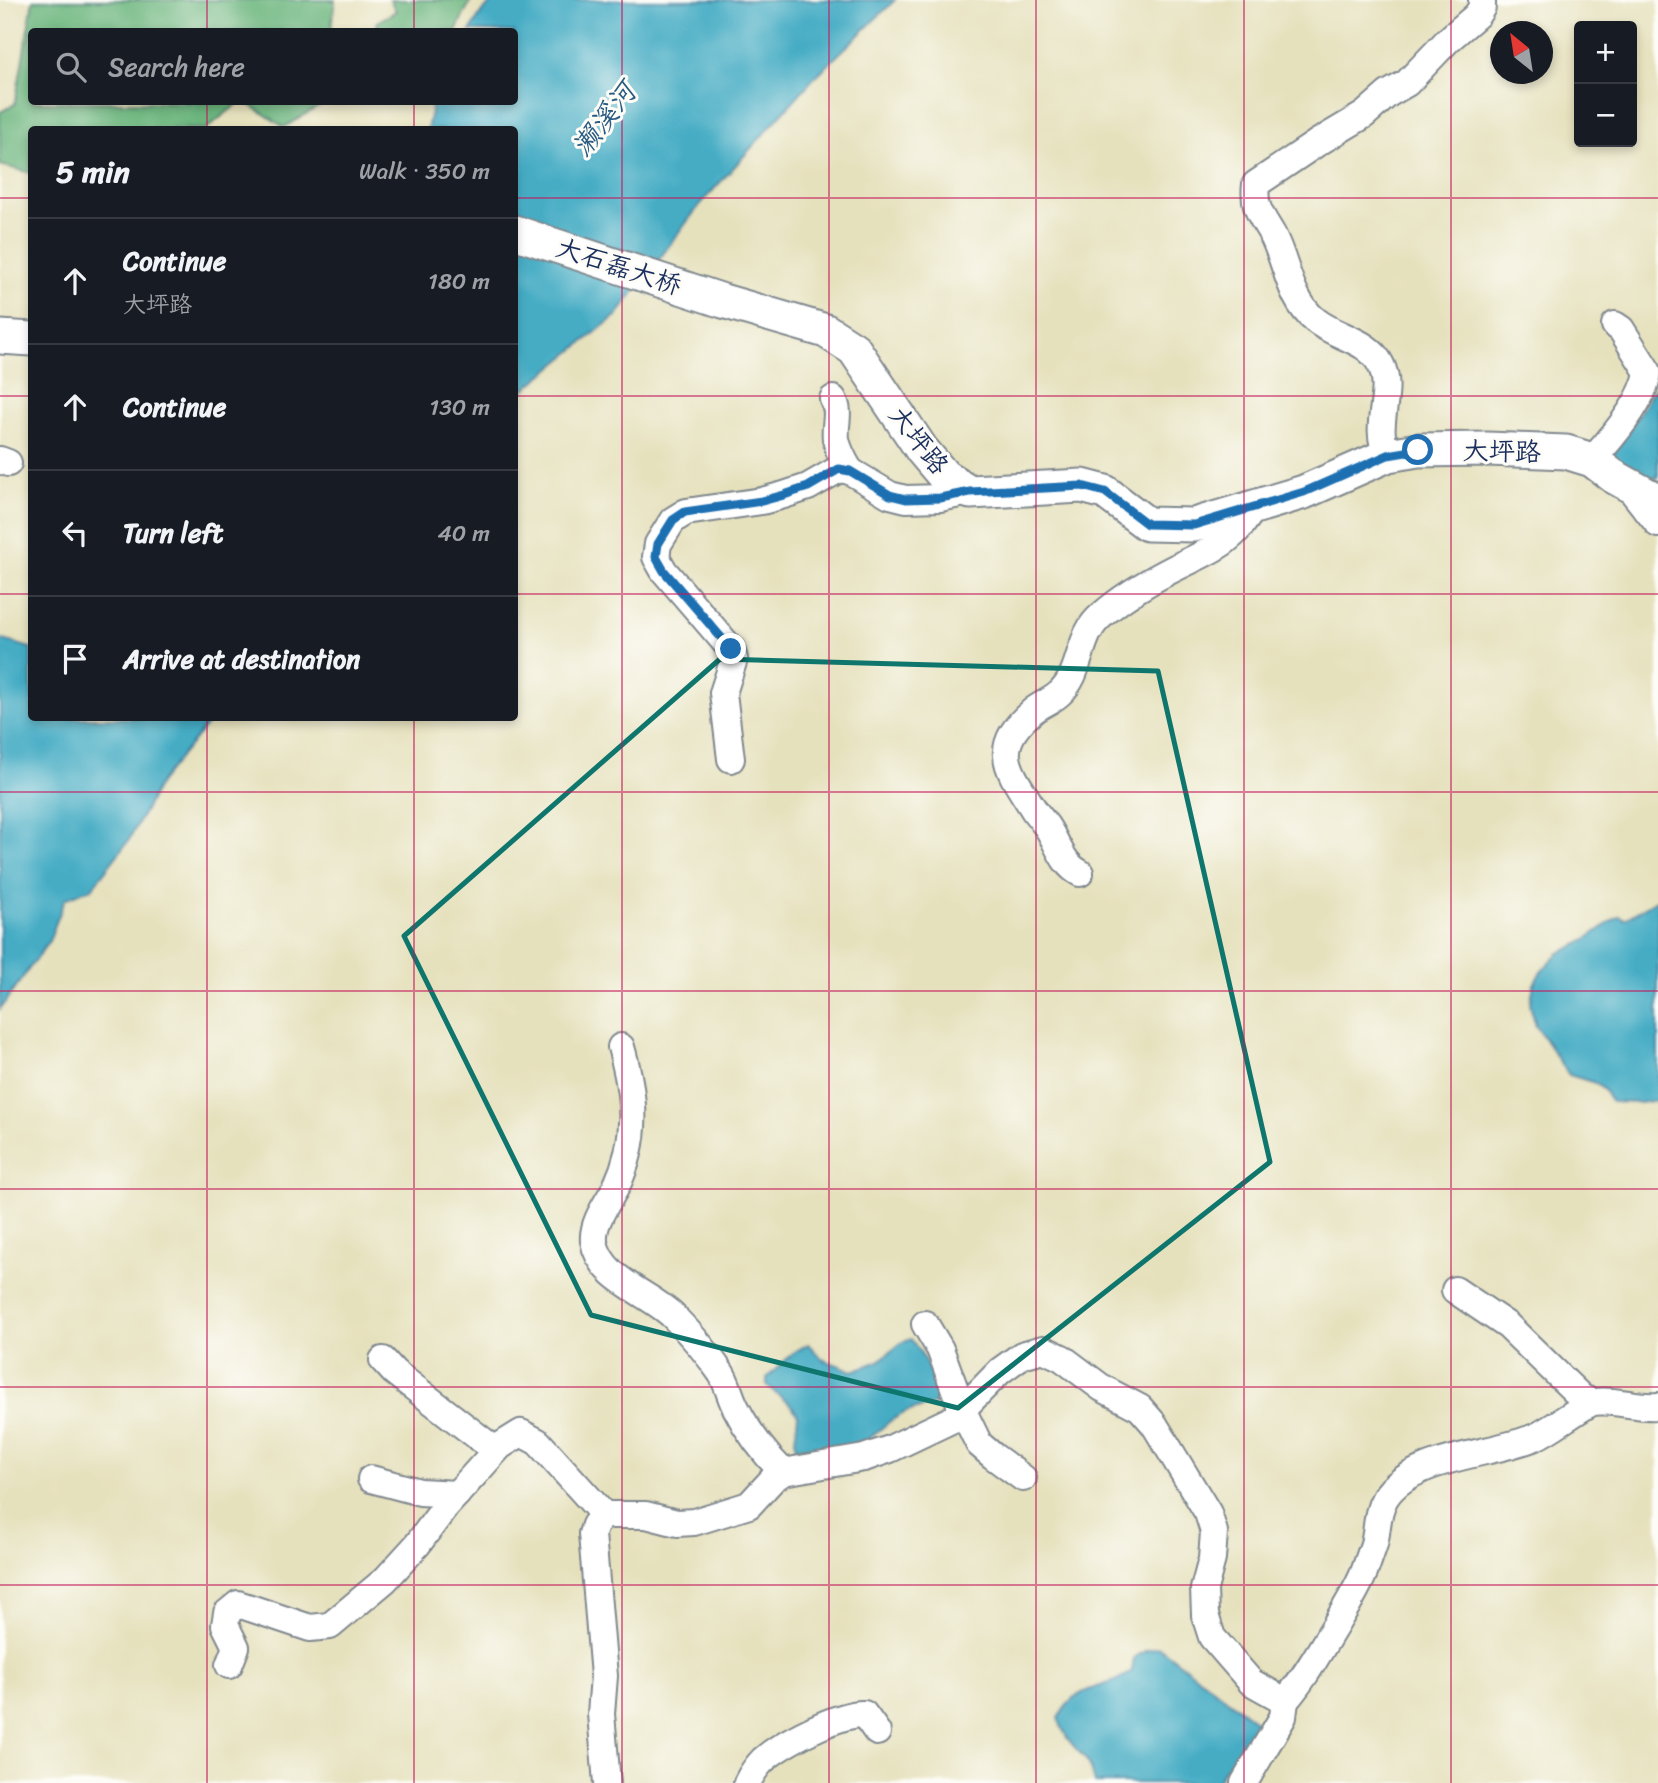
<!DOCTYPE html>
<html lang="en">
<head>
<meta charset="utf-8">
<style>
	:root { --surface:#171b24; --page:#242831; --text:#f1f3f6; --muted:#9ea1a6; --line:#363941 }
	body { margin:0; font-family:Sriracha,"LXGW WenKai TC",sans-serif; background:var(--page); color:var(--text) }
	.controls { position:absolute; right:21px; top:21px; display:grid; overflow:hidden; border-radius:7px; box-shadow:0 4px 10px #0003 }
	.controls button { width:63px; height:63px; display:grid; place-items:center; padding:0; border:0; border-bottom:2px solid var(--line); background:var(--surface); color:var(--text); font:35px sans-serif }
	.compass { position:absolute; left:1490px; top:21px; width:63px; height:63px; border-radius:50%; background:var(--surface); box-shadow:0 4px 10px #0003; rotate:330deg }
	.stop { position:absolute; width:21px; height:21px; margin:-16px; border:5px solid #1f6fb2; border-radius:50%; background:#fff }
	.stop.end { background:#1f6fb2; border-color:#fff; box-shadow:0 2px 7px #0008 }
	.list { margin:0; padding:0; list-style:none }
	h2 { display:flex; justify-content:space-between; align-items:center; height:91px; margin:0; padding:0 28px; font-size:30px }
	h2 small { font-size:23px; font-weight:400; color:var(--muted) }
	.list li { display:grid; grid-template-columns:46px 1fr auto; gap:21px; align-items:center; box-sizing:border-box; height:126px; padding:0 28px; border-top:2px solid var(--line) }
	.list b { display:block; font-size:26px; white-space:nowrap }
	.list p { margin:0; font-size:23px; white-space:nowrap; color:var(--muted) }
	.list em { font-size:23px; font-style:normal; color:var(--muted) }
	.icon { flex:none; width:38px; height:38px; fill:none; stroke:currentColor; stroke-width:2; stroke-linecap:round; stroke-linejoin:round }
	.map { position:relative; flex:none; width:1658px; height:1783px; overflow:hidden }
	.search { position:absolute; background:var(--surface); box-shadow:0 4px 10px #0003; left:28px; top:28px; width:490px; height:77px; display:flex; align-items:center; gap:18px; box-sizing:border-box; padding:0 24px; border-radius:7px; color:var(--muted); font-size:26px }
	.panel { position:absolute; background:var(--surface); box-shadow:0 4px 10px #0003; left:28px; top:126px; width:490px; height:595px; border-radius:7px }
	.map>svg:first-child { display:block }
	.forest { fill:#6cb67e; stroke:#44726e; stroke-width:2 }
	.water { fill:#44acc4; stroke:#306e91; stroke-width:2 }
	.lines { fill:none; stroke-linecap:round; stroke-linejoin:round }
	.minor-casing { stroke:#80888e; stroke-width:30 }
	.major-casing { stroke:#80888e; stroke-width:37 }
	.minor { stroke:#fff; stroke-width:26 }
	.major { stroke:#fff; stroke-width:33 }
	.route { stroke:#1f6fb2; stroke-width:9 }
	.marked { fill:none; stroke:#0f766e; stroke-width:5; stroke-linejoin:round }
	.grid { fill:none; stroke:#c2185b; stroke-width:2; stroke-opacity:0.55 }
	.labels { text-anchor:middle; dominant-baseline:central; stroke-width:6; stroke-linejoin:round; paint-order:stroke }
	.street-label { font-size:26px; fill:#1b2f5e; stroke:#fdfcf7 }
	.water-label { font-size:28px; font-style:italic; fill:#295b82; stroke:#fdfcf7 }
</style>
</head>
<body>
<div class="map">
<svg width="1658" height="1783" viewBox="0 0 1658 1783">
	<rect width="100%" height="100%" fill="#fdfcf7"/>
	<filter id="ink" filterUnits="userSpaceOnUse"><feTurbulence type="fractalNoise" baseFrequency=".0143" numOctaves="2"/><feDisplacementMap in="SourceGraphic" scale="14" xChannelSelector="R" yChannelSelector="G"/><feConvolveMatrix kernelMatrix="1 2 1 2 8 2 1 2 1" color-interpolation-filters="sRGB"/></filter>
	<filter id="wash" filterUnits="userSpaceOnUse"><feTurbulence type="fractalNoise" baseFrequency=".00686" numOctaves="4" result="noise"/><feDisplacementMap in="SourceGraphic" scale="28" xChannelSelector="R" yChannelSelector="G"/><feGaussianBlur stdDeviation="1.57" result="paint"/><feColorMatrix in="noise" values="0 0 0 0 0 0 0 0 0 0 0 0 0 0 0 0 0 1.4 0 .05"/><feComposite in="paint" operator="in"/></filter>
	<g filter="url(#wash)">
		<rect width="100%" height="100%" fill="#e6e1bd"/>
		<!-- forest -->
		<g class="forest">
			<path d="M33,0H335L331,31L32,32V102H240L206,129L32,130L31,173L0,165V112L15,104Z"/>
			<path d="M390,0H471L456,31H379L377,22L396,11Z"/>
			<path d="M246,102H323V104L284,127Z"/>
		</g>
		<!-- water -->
		<g class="water">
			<path d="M493,0H895L813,79L699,206L617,315L515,397L514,130H427L433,102H514V32L470,31L480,15Z"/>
			<path d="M1658,383V478H1646L1611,458Z"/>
			<path d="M0,639L31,648L32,718H212L160,782L129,840L92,888L65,899L49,941L0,1009Z"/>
			<path d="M1658,899V1100L1640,1103L1612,1102L1604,1090L1595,1083L1569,1075L1536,1026L1530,1005L1534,984L1540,973L1553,959L1559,953L1581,943L1619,916L1625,919Z"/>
			<path d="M911,1339L921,1353L944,1401L906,1412L890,1421L865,1442L806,1455L796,1451L795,1440L798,1415L791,1405L767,1386V1378L793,1353L808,1344L822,1359L853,1371L879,1361L901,1343Z"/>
			<path d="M1159,1647L1259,1724L1225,1768L1216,1783H1095C1089,1759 1087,1761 1072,1744C1065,1737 1061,1726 1058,1718C1080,1680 1103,1693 1132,1671L1134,1658L1145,1651Z"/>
		</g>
	</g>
	<g filter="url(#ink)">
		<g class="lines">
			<defs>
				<g id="minor">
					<path d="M833,399C841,413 834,424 836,439C838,451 844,461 850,471"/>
					<path d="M1388,455C1371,426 1395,393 1381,365C1368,339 1337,338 1315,320C1289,299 1287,262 1272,234C1267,225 1260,216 1257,206C1255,198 1255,192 1256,184L1317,143L1364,115L1388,94L1407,83L1448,40L1477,15L1482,7V0"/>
					<path d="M0,460L8,463"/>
					<path d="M1592,460C1612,438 1644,401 1648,372L1621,329L1615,325"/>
					<path d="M1628,486L1658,524"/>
					<path d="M731,759L723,693L734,659L731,649L664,571L656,557L658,544L673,520L686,512L762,501L784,495L808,487L839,469L850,471L890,495L906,499L940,498L970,492"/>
					<path d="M1080,873C1062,864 1058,843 1047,827C1043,821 1038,816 1034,810C1009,770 988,748 1034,710C1042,704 1053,700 1060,693C1083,672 1077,635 1102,615C1121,598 1146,583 1169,571C1207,551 1233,546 1254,506"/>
					<path d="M621,1047C635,1096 639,1139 616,1187C608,1202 592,1223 594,1241C600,1279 648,1292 673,1316C690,1333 708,1354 721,1373C728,1384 730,1397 736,1408C748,1432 764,1453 783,1472"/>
					<path d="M1455,1290L1508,1326L1582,1398L1592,1402"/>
					<path d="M925,1324L940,1349L962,1409L979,1444L993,1456L1023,1478"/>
					<path d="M383,1360L394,1372L495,1450"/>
					<path d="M371,1479L420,1492L457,1494"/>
					<path d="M604,1515L595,1525L592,1534L604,1676L601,1714L607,1783"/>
					<path d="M229,1665L236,1647L225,1625L227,1613L238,1604L310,1628L330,1626L385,1580L417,1545L446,1506L500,1446L521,1433L538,1442L604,1515H646L677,1523L694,1522L749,1505L773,1479L783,1472L864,1458L890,1449L953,1419L1000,1371L1022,1355L1043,1349L1062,1358L1102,1388L1140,1408L1154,1424L1208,1513L1214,1532L1212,1559L1204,1589L1205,1615L1212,1637L1251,1682L1285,1701C1305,1678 1319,1652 1335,1626C1345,1608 1358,1589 1365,1570C1368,1561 1371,1553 1374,1544C1378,1529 1376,1513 1385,1498C1411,1456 1493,1455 1535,1437C1550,1431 1584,1404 1594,1402C1615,1399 1637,1408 1658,1406"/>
					<path d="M747,1783C751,1775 757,1766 763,1760C782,1743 839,1713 864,1714L877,1732"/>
					<path d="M1244,1783L1283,1717L1285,1701"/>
				</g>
				<g id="major">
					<path d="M514,232L723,301L826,331L854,349L922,450L944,476L970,492L1082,486L1105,492L1147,524L1194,525L1304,492L1388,455L1418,450L1487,449L1566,452L1592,460L1613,476L1658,501"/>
					<path d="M0,337L32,339"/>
				</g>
			</defs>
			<!-- minor casing -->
			<use href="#minor" class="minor-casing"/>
			<!-- major casing -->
			<use href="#major" class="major-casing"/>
			<!-- minor -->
			<use href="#minor" class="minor"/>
			<!-- major -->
			<use href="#major" class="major"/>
		</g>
	</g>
	<g class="lines" filter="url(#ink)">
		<!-- route -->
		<path class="route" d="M731,649L664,571L656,557L658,544L673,520L685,512L762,501L784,495L808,487L839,469L850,471L890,495L906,499L940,498L970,492L1082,486L1105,492L1147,524L1194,525L1304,492L1388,455L1418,450"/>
	</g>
	<!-- marked area -->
	<path class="marked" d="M720,659L1158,671L1270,1162L958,1408L591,1315L404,936Z"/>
	<!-- grid -->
	<path class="grid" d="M207,0V32M414,0V32M622,0V1783M829,0V1783M1036,0V1783M1244,0V1783M1451,0V1783M207,102V130M414,102V130M0,198H32M514,198H1658M0,396H32M514,396H1658M0,594H32M514,594H1658M207,718V1783M414,718V1783M0,792H1658M0,991H1658M0,1189H1658M0,1387H1658M0,1585H1658"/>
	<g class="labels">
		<!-- street labels -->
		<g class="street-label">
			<text transform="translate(619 266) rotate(18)">大石磊大桥</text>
			<text transform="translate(919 440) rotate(52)">大坪路</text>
			<text transform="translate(1502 451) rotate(1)">大坪路</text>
		</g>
		<!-- water labels -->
		<g class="water-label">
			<text transform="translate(604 119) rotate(-52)">濑溪河</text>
		</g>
	</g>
</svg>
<div class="controls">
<button>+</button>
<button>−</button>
</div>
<svg class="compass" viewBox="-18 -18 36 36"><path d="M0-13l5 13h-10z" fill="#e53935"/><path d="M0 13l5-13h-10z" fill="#9ea1a6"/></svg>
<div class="stop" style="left:1418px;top:450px"></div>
<div class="stop end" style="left:731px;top:649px"></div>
<div class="search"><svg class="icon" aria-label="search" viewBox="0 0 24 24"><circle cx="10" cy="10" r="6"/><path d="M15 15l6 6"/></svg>Search here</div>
<section class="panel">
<h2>5 min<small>Walk · 350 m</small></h2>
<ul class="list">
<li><svg class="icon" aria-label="ahead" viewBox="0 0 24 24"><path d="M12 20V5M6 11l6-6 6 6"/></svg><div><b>Continue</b><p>大坪路</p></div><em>180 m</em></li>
<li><svg class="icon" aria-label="ahead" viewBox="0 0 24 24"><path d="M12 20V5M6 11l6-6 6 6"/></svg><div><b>Continue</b></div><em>130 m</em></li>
<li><svg class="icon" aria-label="left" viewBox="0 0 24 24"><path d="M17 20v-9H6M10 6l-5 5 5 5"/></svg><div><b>Turn left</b></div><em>40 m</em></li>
<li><svg class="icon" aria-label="arrive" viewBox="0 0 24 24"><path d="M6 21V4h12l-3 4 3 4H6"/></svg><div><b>Arrive at destination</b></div></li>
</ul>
</section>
</div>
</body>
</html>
